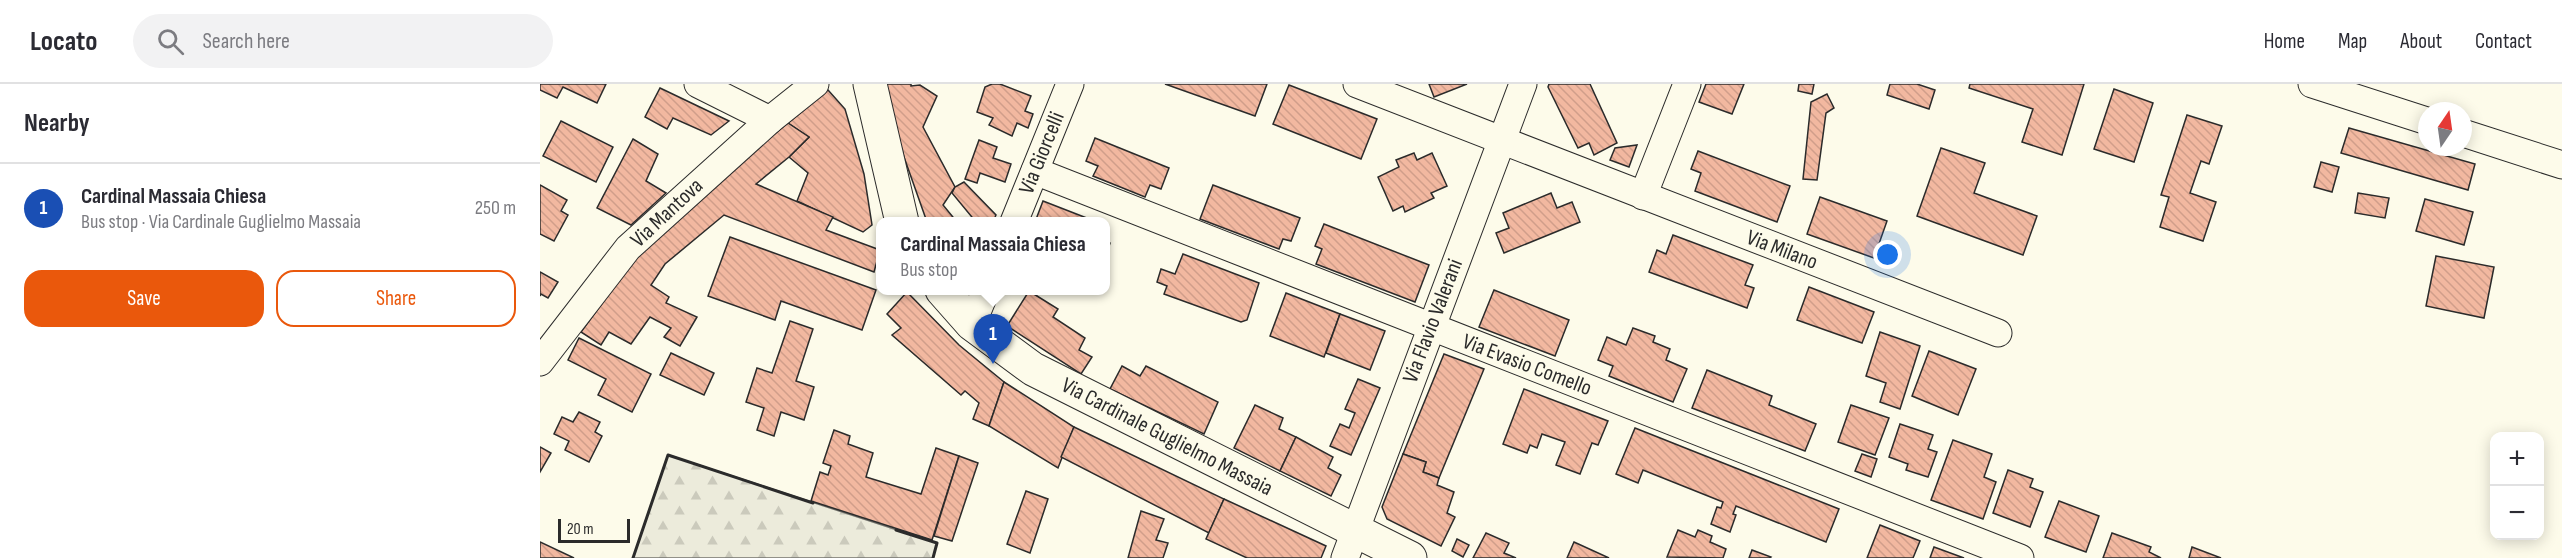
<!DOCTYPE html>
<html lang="en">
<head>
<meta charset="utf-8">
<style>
	:root { --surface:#fff; --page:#f2f2f3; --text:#2b2b33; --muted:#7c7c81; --line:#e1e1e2; --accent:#ea580c }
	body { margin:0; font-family:"Sofia Sans Condensed",sans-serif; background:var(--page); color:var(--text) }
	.controls { position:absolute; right:18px; bottom:18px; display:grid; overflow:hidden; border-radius:12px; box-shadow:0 3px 15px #0003 }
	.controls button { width:54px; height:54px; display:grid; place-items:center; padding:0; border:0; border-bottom:2px solid var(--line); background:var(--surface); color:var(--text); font:30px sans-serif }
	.compass { position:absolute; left:1878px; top:18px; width:54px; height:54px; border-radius:50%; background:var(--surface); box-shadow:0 3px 15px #0003; rotate:13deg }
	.scale { position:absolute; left:18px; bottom:15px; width:72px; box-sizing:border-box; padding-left:6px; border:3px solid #2b2b2b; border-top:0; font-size:16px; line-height:21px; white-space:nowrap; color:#2b2b2b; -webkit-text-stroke:4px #fdfbea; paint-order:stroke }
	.you { position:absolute; left:1348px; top:171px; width:21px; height:21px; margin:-15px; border:4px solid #fff; border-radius:50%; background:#1a73e8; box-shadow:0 0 0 9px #1a73e833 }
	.badge { display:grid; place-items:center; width:39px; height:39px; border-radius:50%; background:var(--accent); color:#fff; font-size:20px; font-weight:700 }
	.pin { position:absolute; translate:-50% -50px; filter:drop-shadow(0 2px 3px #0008) }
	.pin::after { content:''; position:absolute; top:32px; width:21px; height:18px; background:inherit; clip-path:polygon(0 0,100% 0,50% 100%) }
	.popup { position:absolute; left:336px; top:133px; width:234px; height:78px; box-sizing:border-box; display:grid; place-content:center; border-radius:12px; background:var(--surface); filter:drop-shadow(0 2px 4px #0005); font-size:20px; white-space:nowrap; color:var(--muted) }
	.popup b { font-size:22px; color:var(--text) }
	.popup::after { content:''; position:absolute; left:50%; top:100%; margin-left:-12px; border:12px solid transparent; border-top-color:var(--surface) }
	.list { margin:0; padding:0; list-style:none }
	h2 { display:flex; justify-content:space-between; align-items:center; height:78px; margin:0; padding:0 24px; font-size:26px }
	h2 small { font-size:20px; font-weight:400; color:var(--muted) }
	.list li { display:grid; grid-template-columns:39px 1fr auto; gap:18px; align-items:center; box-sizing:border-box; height:90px; padding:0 24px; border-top:2px solid var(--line) }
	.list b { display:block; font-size:22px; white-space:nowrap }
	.list p { margin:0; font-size:20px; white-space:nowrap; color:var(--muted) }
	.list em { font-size:20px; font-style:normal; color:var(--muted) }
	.actions { display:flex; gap:12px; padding:18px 24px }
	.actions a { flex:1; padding:14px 0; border:2px solid var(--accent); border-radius:18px; text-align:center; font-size:21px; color:var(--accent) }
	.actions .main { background:var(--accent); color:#fff }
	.icon { flex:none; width:33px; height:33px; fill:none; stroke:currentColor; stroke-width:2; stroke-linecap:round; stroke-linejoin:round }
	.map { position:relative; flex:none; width:2022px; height:474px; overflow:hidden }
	header { display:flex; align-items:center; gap:36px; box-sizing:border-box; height:84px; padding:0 30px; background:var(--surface); border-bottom:2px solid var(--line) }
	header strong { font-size:28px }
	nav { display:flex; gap:33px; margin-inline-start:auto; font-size:21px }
	.search { width:420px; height:54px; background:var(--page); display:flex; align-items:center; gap:15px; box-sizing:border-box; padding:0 21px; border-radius:33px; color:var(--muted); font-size:22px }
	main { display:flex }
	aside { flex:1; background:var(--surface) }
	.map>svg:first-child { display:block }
	.forest { fill:url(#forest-firs); stroke:#74746e; stroke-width:1.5 }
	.building { fill:url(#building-back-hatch); stroke:#2b2b2b; stroke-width:1.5 }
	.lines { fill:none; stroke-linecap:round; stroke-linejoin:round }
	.minor-casing { stroke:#2b2b2b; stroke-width:29 }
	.major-casing { stroke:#2b2b2b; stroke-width:35 }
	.minor { stroke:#fdfbea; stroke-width:27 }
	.major { stroke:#fdfbea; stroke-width:33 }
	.wall { stroke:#2b2b2b; stroke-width:3 }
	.labels { text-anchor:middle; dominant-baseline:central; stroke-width:4.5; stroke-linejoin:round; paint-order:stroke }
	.street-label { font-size:22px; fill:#2b2b2b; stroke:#fdfbea }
</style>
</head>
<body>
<header>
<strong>Locato</strong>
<div class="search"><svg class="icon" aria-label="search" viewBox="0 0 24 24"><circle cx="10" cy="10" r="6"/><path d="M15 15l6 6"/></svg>Search here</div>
<nav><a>Home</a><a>Map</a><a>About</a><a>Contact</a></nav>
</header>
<main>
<aside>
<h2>Nearby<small></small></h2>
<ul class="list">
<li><span class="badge" style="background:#1a4fb4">1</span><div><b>Cardinal Massaia Chiesa</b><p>Bus stop · Via Cardinale Guglielmo Massaia</p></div><em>250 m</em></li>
</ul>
<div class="actions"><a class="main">Save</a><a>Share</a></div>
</aside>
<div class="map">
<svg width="2022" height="474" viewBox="0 0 2022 474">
	<defs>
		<pattern id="forest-firs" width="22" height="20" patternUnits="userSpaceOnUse" patternTransform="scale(1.5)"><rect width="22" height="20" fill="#ecebdb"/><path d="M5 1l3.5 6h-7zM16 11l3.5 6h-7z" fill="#cbcabc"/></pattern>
		<pattern id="building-back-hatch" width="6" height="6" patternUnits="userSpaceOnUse" patternTransform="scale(1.5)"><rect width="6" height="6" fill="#f2b8a0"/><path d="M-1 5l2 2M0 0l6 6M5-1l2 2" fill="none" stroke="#d09e8a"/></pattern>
	</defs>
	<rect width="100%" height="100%" fill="#fdfbea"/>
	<!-- forest -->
	<path class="forest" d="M128,371L397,459L393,474H93Z"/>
	<!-- building -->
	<g class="building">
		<path d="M0,0H66L57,19L23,3L17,14L0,6Z"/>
		<path d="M343,0H371V2L380,1L397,12L383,43L415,103L403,121L417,138H387L364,73Z"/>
		<path d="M452,0H460L491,12L485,27L493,30L488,44L477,39L472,52L449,41L453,34L437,28L445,3Z"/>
		<path d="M625,0H727L715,32Z"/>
		<path d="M889,0H927L894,13Z"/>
		<path d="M1009,0H1050L1077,59L1054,71L1049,59L1038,64L1008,3Z"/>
		<path d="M1166,0H1204L1192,30L1159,18Z"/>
		<path d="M1259,0H1274L1272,10L1258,7Z"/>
		<path d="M1350,0H1377L1395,6L1389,25L1347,11Z"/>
		<path d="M1430,0H1544L1522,71L1482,58L1493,25L1429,4Z"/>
		<path d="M749,1L837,35L821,75L733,40Z"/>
		<path d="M120,4L189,37L171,51L133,34L127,45L105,33Z"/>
		<path d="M1574,5L1613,19L1594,78L1554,65Z"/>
		<path d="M288,6L305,25L324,90L332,141L323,148L257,117L268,89L249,73L269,53L248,39Z"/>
		<path d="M1287,10L1294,24L1286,29L1277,96L1263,95L1271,18Z"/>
		<path d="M1647,31L1682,42L1669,80L1661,77L1650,109L1676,118L1663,157L1620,143L1629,113L1621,111Z"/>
		<path d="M21,37L73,63L56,98L3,72Z"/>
		<path d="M248,39L269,53L249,73L216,100L293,133L286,146L340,166L334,188L184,131L125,180L111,201L129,213L126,219L157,233L140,262L124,253L131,244L110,233L91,260L69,248L61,261L41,248L99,169L192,84Z"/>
		<path d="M1809,44L1935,80L1928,106L1801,69Z"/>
		<path d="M555,54L629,84L621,105L610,101L605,113L553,92L558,82L546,77Z"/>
		<path d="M93,55L118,70L106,97L126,109L91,141L57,124Z"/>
		<path d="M439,56L457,63L453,74L471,80L465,98L440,89L437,99L425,95Z"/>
		<path d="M1097,61L1089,83L1070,76L1075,64Z"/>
		<path d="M1401,64L1445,79L1434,109L1497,132L1483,171L1377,132Z"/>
		<path d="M1158,67L1250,102L1237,138L1155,107L1161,89L1151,85Z"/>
		<path d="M874,69L877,76L892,69L907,102L891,109L894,114L865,128L863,122L853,127L838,93L859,83L856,76Z"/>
		<path d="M1781,78L1799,83L1792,108L1774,103Z"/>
		<path d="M424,98L456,131L453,138H436L412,109L415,103Z"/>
		<path d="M0,101L27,116L21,127L28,131L14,157L0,150Z"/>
		<path d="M673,101L760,134L751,157L743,155L739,165L660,135Z"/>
		<path d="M1011,109L1017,124L1032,118L1040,138L964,169L956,149L969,144L963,129Z"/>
		<path d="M1818,109L1849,114L1845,134L1815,129Z"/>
		<path d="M1280,113L1347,137L1334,174L1267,150Z"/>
		<path d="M1885,115L1933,128L1924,161L1876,147Z"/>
		<path d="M503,117L557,138H495Z"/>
		<path d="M784,140L889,181L875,218L776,180L782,165L775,162Z"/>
		<path d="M1133,151L1213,181L1205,201L1214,204L1207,224L1109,188L1117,166L1126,170Z"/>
		<path d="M190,153L336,206L322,246L241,217L235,236L168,212Z"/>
		<path d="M566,156L570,159L566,172Z"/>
		<path d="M643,170L719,199L707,236L701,238L624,210L627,202L617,198L621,185L635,190Z"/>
		<path d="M1896,172L1954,183L1944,234L1886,222Z"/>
		<path d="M0,188L18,198L8,214L1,210L0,212Z"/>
		<path d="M1269,203L1334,228L1322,259L1257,236Z"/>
		<path d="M954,206L1029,236L1015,272L939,243Z"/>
		<path d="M489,207L518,225L513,233L545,254L539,266L552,273L541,290L467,242Z"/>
		<path d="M367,208L419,261L464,298L449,342L433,335L439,319L425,307L421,311L352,251L361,244L347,230Z"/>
		<path d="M746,209L800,230L784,273L730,252Z"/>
		<path d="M800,230L845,247L830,286L786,269Z"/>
		<path d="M250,237L273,245L256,297L274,303L264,336L241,328L234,352L217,346L224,324L206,318L217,284L232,289Z"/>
		<path d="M1093,244L1115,252L1113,258L1130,265L1126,276L1147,285L1133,318L1069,292L1073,282L1058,276L1067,253L1086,261Z"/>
		<path d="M1340,248L1380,262L1360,325L1340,318L1346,299L1326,292Z"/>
		<path d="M39,254L111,290L92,328L58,311L66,295L28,276Z"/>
		<path d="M1389,267L1436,285L1418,331L1372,312Z"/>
		<path d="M131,269L174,289L164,311L120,291Z"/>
		<path d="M904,270L944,285L899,394L883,388L886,378L863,370Z"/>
		<path d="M582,282L600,292L606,282L678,318L664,350L570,305Z"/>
		<path d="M1167,286L1232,312L1229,321L1276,340L1265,367L1152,324Z"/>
		<path d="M818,295L840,304L811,371L790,362L800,340L809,344L815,329L805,325Z"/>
		<path d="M464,298L534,343L518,384L449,342Z"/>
		<path d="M984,305L1068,337L1058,361L1052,359L1040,390L1016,381L1025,358L1002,350L997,364L990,361L987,369L963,360Z"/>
		<path d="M715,321L743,334L739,345L756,353L740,387L694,364Z"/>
		<path d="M1311,321L1349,334L1335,371L1298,358Z"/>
		<path d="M39,328L60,338L55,348L62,352L49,378L25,366L29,357L14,350L22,333L33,338Z"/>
		<path d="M1360,340L1393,351L1388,365L1397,368L1388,393L1366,386L1368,380L1349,373Z"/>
		<path d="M534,343L684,415L669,449L521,373Z"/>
		<path d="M1095,344L1299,425L1286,458L1196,422L1193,430L1196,431L1190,448L1171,440L1177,423L1181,424L1183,418L1103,386L1098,399L1076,390Z"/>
		<path d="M294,346L310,352L308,360L333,369L326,393L381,410L396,364L419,372L392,456L271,417L280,388L288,391L291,382L283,379Z"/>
		<path d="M756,353L793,373L788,384L801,391L791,412L740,387Z"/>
		<path d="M1413,356L1452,370L1444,393L1456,398L1443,435L1391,416Z"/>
		<path d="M0,363L11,369L0,388Z"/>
		<path d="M863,370L886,378L883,388L899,394L897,401L914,408L907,429L915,433L901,462L847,435L842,423Z"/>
		<path d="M1322,370L1337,375L1331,393L1315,387Z"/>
		<path d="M419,372L438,379L412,457L394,452Z"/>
		<path d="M1468,386L1493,395L1490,403L1503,408L1490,443L1453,429Z"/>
		<path d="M486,407L508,415L490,469L467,460Z"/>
		<path d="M684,415L786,462L781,474H707L666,455Z"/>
		<path d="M1519,417L1559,432L1546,468L1505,453Z"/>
		<path d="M601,427L624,435L616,456L628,459L623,474H588Z"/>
		<path d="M1340,441L1380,457L1373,474H1327Z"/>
		<path d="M1138,446L1155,453L1158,446L1172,452L1170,458L1186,465L1183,474L1127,473Z"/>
		<path d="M946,449L969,459L964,469L976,474H933Z"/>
		<path d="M1572,449L1611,463L1609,468L1621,474H1563Z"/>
		<path d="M917,455L929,461L923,473L912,467Z"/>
		<path d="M0,458L34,474H0Z"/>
		<path d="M1034,458L1069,474H1027Z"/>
		<path d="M1394,463L1424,474H1390Z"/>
		<path d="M1652,463L1681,474H1649Z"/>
		<path d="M1212,466L1231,473L1230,474H1209Z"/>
	</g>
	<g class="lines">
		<defs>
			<g id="minor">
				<path d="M158,0L230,36"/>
				<path d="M817,0L1458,249"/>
				<path d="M1772,0L1887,37"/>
				<path d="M1923,49L2022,81"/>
				<path d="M495,87L1480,474"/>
				<path d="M1103,112L1147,0"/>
				<path d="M474,138L530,0"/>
				<path d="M432,240L446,206"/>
				<path d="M0,278L88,164L230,36L275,0"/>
				<path d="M805,474L983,0"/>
			</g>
			<g id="major">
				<path d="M330,0L362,138"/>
				<path d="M402,206L432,240L493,285L870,474"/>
			</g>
		</defs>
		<!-- minor casing -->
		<use href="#minor" class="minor-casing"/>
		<!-- major casing -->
		<use href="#major" class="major-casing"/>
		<!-- minor -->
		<use href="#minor" class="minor"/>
		<!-- major -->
		<use href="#major" class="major"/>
		<!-- wall -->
		<g class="wall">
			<path d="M356,446L397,459L393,474"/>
			<path d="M93,474L128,371L273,419"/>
		</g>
	</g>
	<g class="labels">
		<!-- street labels -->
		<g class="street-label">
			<text transform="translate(502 69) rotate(-68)">Via Giorcelli</text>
			<text transform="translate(127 129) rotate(-43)">Via Mantova</text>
			<text transform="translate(1242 166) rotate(21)">Via Milano</text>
			<text transform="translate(893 237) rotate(-69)">Via Flavio Valerani</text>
			<text transform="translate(987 281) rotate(21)">Via Evasio Comello</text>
			<text transform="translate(627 353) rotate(27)">Via Cardinale Guglielmo Massaia</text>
		</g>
	</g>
</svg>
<div class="controls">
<button>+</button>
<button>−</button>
</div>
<svg class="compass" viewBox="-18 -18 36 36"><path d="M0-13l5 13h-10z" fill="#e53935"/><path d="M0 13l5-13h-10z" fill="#7c7c81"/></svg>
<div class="scale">20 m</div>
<div class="you"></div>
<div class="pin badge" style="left:453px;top:280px;background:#1a4fb4">1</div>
<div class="popup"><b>Cardinal Massaia Chiesa</b>Bus stop</div>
</div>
</main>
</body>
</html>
